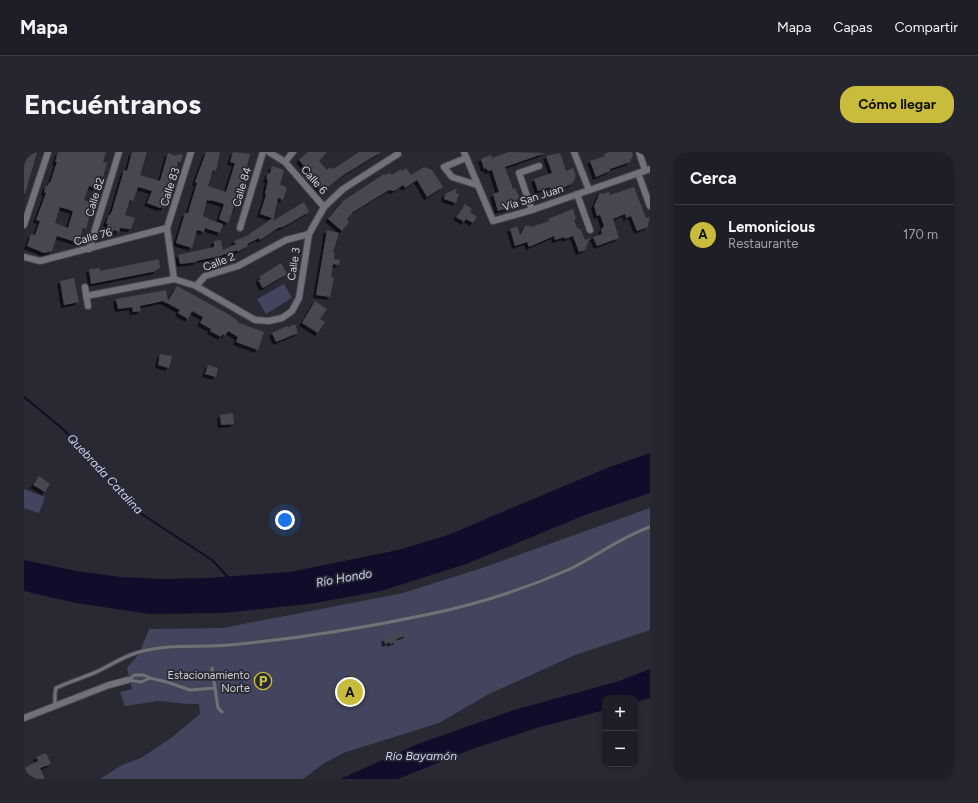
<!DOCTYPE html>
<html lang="es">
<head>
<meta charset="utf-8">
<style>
	:root { --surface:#1e1f26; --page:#26272e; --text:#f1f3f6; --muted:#a1a2a7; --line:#3c3d43; --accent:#c9bb3b }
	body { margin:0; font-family:Figtree,sans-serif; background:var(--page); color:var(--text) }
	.controls { position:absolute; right:12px; bottom:12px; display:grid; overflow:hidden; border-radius:8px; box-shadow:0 2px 6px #0003 }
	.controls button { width:36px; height:36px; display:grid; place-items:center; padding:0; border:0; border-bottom:1px solid var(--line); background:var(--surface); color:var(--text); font:20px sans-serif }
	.you { position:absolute; left:261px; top:368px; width:14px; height:14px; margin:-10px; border:3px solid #fff; border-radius:50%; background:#1a73e8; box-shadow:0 0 0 6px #1a73e833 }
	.badge { display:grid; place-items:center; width:26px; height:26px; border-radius:50%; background:var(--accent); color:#111; font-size:13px; font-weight:700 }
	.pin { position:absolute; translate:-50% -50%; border:2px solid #fff; box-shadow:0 1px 4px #0006 }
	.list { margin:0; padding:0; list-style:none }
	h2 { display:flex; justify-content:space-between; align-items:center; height:52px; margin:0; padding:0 16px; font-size:17px }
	h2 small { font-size:13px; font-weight:400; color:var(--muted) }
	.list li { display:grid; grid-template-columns:26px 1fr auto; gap:12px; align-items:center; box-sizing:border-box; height:60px; padding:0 16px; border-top:1px solid var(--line) }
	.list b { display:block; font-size:15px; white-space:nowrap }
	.list p { margin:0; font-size:13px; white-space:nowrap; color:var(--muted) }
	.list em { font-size:13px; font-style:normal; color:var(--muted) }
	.map { position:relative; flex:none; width:626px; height:627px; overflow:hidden; border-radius:16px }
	header { display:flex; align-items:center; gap:24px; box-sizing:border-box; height:56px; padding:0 20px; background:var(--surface); border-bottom:1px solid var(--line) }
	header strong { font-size:19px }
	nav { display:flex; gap:22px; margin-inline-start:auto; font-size:14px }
	.intro { display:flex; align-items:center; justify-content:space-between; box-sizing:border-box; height:96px; padding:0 24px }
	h1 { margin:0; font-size:28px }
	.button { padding:10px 18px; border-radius:16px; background:var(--accent); color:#111; font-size:14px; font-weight:700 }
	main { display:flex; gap:24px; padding:0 24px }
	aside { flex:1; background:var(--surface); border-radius:16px; box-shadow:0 2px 6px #0003 }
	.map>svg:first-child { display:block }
	.green { fill:#43445d }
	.water { fill:#100d2b }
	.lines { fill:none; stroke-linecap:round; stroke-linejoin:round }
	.stream { stroke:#100d2b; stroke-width:2 }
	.building { fill:#474751; fill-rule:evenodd; filter:url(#shadow) }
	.service-casing { stroke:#46474f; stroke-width:5 }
	.minor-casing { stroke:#46474f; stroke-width:8 }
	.service { stroke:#70717b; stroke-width:3 }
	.minor { stroke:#70717b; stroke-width:6 }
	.labels { text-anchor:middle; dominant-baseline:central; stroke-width:3.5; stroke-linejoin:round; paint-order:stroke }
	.street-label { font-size:11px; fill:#d0d0d6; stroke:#282932 }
	.poi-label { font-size:11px; fill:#d0d0d6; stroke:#282932; text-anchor:end }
	.water-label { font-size:12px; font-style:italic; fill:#cecff6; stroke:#282932 }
</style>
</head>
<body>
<header>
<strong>Mapa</strong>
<nav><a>Mapa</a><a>Capas</a><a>Compartir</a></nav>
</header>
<div class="intro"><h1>Encuéntranos</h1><a class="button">Cómo llegar</a></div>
<main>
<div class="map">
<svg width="626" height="627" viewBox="0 0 626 627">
	<defs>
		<filter id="shadow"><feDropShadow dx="-3" dy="3" stdDeviation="0" flood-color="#0009"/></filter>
	</defs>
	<rect width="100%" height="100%" fill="#282932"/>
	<!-- green -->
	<g class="green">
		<path d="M260,132L268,146L242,162L233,147Z"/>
		<path d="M0,337L21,345L15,361L0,356Z"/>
		<path d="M626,356V478L551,503L465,542L415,571L319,601L299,612L279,627H76L98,613L117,606L147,586L176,562L175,552H164L134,549L101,554L96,540L108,537L103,516L115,502L125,477L199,476L379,441L461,415Z"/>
	</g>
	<!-- water -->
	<g class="water">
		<path d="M626,301V341L561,363L442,412L357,439L285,452L198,461L126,462L52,451L0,439V408L52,419L97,425L138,427L183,426L266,420L374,398L424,383L583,316Z"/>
		<path d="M626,517V546L611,550V546H581V558L516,575L448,597L374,627H316L394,592L490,558L595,529Z"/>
	</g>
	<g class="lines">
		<!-- stream -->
		<path class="stream" d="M0,245L39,277L113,359L188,408L205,426"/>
	</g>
	<!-- building -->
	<g class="building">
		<path d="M0,0H13L1,42L0,41Z"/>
		<path d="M34,0H82L79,10L83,11L79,25L76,24L72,36L65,34L60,48L69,51L62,77L59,76L55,91L33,84L28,99L20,101L3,94L7,82L11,83L16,69L12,68L22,41L20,40L22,33L24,34L25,30L26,31L33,10H31ZM36,55L49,59L44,76L31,71Z"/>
		<path d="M108,0H123L116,23L136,29L144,1L152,4L153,2L159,3L157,10H154L146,44L140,56L137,55L136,56L123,51L128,39L114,35L109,49L106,48L101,63L111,66L107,77L96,76L95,80L90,78L88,82L81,80L84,72L82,71L85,63H86L88,59L100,18L103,19Z"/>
		<path d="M182,0H196L192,19L189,18L184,34L202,40L211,11L206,10L209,0L226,2L222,18H223L215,44H216L213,56L210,55L204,71L195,67L200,52L187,48L186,49L183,48L179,64L184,66V67L199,72L196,81L181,76L180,80L173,78L168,96L152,91L161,61H164L173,31L171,30Z"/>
		<path d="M284,0H303L295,9L303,18L306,15L308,17L311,16L335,0H357L318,24L298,40L292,32L294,30L275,8Z"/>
		<path d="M485,0L521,1L481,15L489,37L491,36L495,44L490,54L474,59L469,42L475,40L468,18L464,19L462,16L460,17L457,7L467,3L468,6Z"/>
		<path d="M585,0H608L609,3L606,10L586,17V19L572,25L566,9L581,4L580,2Z"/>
		<path d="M536,1L542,19L549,16L552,24L549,31L537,37V34L526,38V35L514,39L510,27L528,21L522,4Z"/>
		<path d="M248,14L260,18L256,33L261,34V36H263L259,48L254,46L249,69L280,50L285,60L259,75L254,76L236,88L235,86L223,92L224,94L213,100V98L196,104L172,109L173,110L156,112L154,103L190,95V89L197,88L199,98L212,92L210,89L225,83V82L239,73L248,66L236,62L242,43L241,42L244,28L242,27L244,21H246Z"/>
		<path d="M400,15L408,18L419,35L403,45L393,28L381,36L379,33L370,39L365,38L329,60L323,67L325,70L318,79L304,67L319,49L360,22L362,23L366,21L368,23L377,17L378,19L382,16L387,23Z"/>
		<path d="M610,35L622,66L626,65L624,72V75L613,79L607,64L602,66L601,62L589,67L595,86L573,94L569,85L578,82L577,78L580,74L576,63L573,64L570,54L576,41L578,42L585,40L586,43Z"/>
		<path d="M433,36L431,41L435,42L432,51L420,47L421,42Z"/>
		<path d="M441,52L448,57L446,60L453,65L449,71L442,67L440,70L432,65Z"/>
		<path d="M549,57L552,67L550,68L553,76L557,78L561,88L566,86L561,98L555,100L549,84L541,87L540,85L531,88L530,84L505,95L503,90L491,94L486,77L493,74L496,83L501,74H506L507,75L525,69L524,67Z"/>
		<path d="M303,78L315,81L309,100L311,101L310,107L316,108L315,113L309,112L307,125L310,126L306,145L292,143Z"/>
		<path d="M135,107L136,116L132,118L133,119L67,132L65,117L76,116V119Z"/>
		<path d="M257,111L263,122L239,136L234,128L237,127L235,125Z"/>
		<path d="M50,126L55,150L40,153L36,129Z"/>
		<path d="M153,134L204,162L214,169L213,170L240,180L234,198L212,190L214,185L204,179L201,184L198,182L197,185L186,179L187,177L176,171L179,165L168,159L164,167L154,161L156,158L139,149L116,154L117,159L109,160L108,155L94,157L92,147L142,138L144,149Z"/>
		<path d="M291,149L303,157L296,167L301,170L294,181L278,171Z"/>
		<path d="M271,172L274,181L252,190L248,181L263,174L265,175Z"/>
		<path d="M136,202L148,204L145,216L134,213Z"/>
		<path d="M184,213L194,216L192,225L181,222Z"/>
		<path d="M209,261L210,272L197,273L196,263Z"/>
		<path d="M15,324L26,332L21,340L9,333Z"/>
		<path d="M381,477L383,483L372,487L373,489L366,492V490L361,492L360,487Z"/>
		<path d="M332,519L335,526L327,528L324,522Z"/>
		<path d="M331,537L332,544L324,545L323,538Z"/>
		<path d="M22,601L27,612L16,616L21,627H0V616L14,609L12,605Z"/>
	</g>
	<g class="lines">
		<defs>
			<g id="service">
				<path d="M188,516L194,556L198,560"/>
				<path d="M104,528L111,523H120L126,526L143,530L166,538L190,536"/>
				<path d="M104,528L117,530L126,526"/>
				<path d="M31,554V541L32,536C44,530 58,526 70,521C84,515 98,505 112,501C142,491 175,496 205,493C272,487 340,476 406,462C454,452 501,437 546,417C573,404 597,385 626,375"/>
			</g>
			<g id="minor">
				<path d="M245,0L261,10L300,55"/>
				<path d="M440,0L469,69L508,58L626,17"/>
				<path d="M550,0L565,38"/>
				<path d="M615,0L621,18"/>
				<path d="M442,6L420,15L428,25L453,33"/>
				<path d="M261,10L269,0"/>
				<path d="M614,21L626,54"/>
				<path d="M553,42L566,78"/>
				<path d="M508,58L495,21L515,14"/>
				<path d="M0,73L24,0"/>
				<path d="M216,76L239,0"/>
				<path d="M65,97L95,0"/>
				<path d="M0,105L16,109L143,76"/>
				<path d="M150,127L143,76L167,0"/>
				<path d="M172,134L181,124L214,114L262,88L285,82"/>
				<path d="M61,135L64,154"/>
				<path d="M62,144L150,127L172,134L231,168L245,169L258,166L268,159L275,146L285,82L300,55L319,37L374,2"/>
				<path d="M0,566L85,533L104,528"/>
			</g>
		</defs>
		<!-- service casing -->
		<use href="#service" class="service-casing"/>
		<!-- minor casing -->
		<use href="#minor" class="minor-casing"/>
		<!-- service -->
		<use href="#service" class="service"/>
		<!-- minor -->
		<use href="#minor" class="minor"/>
	</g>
	<!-- icons -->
	<defs>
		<symbol id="parking-ring" viewBox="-11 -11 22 22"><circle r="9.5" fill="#282932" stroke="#c9bb3b" stroke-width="1.5"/><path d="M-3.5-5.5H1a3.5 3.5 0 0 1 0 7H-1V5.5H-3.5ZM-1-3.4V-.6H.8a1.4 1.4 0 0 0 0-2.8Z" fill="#c9bb3b"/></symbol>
	</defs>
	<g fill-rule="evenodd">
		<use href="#parking-ring" x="229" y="519" width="20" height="20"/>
	</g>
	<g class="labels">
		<!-- street labels -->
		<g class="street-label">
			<text transform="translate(290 28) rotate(49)">Calle 6</text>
			<text transform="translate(146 35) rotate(-72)">Calle 83</text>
			<text transform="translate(218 35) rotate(-73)">Calle 84</text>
			<text transform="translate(71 45) rotate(-73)">Calle 82</text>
			<text transform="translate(509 46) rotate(-18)">Vía San Juan</text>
			<text transform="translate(69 85) rotate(-15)">Calle 76</text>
			<text transform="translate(195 110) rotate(-21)">Calle 2</text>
			<text transform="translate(270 112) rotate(-81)">Calle 3</text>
		</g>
		<!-- poi labels -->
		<g class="poi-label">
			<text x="226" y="523">Estacionamiento<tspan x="226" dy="13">Norte</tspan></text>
		</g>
		<!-- water labels -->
		<g class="water-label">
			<text transform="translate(81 322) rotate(47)">Quebrada Catalina</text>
			<text transform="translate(320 426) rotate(-10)">Río Hondo</text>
			<text x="397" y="604">Río Bayamón</text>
		</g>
	</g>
</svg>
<div class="controls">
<button>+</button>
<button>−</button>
</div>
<div class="you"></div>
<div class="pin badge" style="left:326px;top:540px">A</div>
</div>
<aside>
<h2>Cerca<small></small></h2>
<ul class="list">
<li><span class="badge">A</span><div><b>Lemonicious</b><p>Restaurante</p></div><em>170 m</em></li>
</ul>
</aside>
</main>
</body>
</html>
